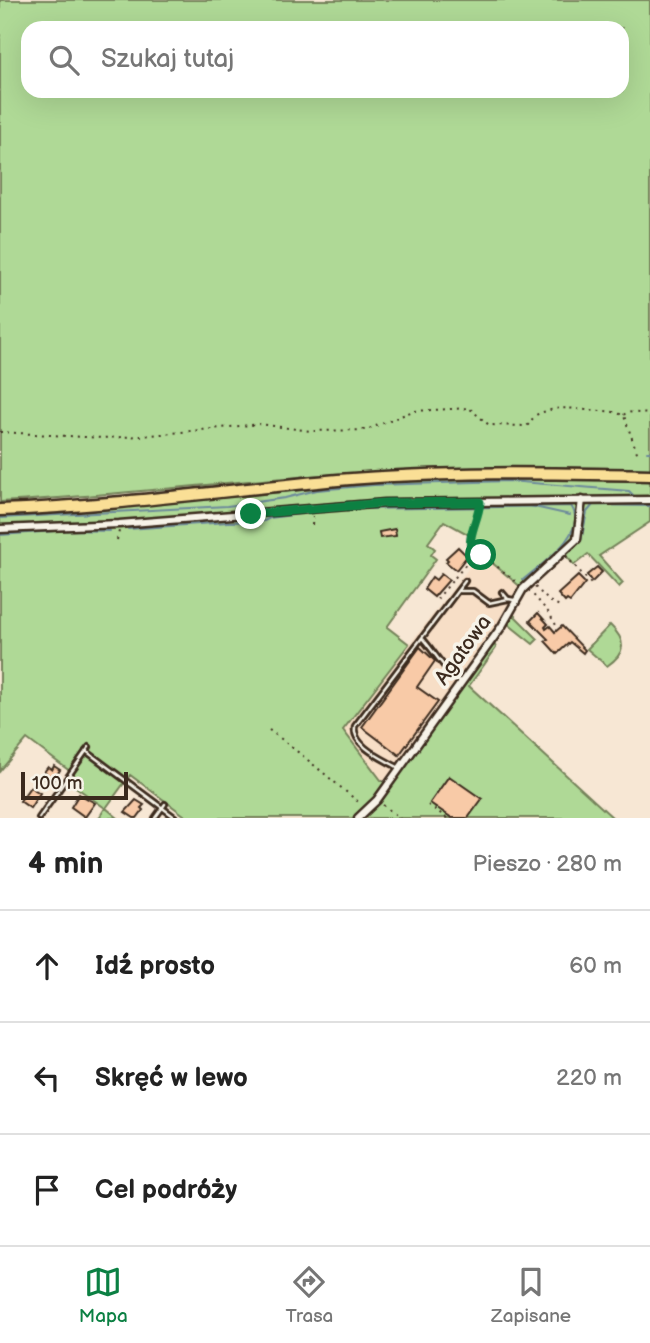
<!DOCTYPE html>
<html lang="pl">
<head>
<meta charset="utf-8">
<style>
	:root { --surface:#fff; --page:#f6f6f6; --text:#222; --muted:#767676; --line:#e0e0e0; --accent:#0b8043 }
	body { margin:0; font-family:"Balsamiq Sans",sans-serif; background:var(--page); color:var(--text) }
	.scale { position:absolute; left:21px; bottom:18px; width:107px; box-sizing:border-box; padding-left:7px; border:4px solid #3b2a1e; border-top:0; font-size:19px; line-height:24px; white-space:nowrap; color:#3b2a1e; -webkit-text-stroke:5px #f7f3e8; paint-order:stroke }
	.stop { position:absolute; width:21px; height:21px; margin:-16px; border:5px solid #0b8043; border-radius:50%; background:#fff }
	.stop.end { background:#0b8043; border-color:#fff; box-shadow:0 2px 7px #0008 }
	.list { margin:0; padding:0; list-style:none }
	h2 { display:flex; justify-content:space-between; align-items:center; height:91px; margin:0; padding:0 28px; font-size:30px }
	h2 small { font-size:23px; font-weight:400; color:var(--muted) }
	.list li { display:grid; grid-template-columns:46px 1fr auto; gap:21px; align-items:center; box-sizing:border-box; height:112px; padding:0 28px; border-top:2px solid var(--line) }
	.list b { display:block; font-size:26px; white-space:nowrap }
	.list em { font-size:23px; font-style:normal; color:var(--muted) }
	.icon { flex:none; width:38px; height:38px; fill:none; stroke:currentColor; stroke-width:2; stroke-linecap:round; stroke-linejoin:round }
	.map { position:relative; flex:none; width:650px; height:818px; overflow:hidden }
	.search { position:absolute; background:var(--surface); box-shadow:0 7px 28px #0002; left:21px; right:21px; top:21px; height:77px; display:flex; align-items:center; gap:18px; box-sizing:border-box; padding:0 24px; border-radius:21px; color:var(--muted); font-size:26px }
	.sheet { height:427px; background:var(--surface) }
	nav { display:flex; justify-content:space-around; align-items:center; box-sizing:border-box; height:98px; border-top:2px solid var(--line); background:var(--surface); font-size:19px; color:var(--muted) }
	nav a { display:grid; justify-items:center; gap:4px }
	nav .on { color:var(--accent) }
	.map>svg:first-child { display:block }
	.built { fill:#f7dec6 }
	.green { fill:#afd996; stroke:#75825a; stroke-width:2; fill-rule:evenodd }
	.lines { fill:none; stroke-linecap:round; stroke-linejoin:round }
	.stream { stroke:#6d8a9b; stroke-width:2 }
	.building { fill:#f8caa7; stroke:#3b2a1e; stroke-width:2 }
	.service-casing { stroke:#3b2a1e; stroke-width:8 }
	.minor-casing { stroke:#3b2a1e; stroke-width:11 }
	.trunk-casing { stroke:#3b2a1e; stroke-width:15 }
	.path { stroke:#3b2a1e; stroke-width:2; stroke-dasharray:2 5; stroke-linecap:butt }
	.service { stroke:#f7f3e8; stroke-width:2.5 }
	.minor { stroke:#f7f3e8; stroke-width:6 }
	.trunk { stroke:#fadf96; stroke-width:10 }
	.route { stroke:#0b8043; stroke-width:9 }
	.labels { text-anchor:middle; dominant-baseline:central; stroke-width:7; stroke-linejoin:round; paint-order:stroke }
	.street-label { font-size:21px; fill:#3b2a1e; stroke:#f7f3e8 }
</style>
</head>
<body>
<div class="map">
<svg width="650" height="818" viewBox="0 0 650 818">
	<rect width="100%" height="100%" fill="#f7e7d4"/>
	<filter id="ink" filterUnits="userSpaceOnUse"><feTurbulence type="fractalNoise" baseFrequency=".0143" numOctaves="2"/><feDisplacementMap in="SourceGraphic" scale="14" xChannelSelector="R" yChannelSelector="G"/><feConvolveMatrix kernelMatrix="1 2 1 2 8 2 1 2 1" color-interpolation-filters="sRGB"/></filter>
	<g filter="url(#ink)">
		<!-- built -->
		<path class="built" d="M479,555L484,556L523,589L508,617L388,785L381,780L343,730Z"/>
		<!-- green -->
		<g class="green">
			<path d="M0,0H650V469C551,466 452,467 354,473C235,480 118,496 0,502ZM622,28V91H28V28Z"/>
			<path d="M469,478L650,481V522L599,556L623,583L619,587L588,554L574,565L563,552L523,589L484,556L479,555L473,537L444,521L428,543L435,549L431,555L436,559L387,627L409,644L343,730L381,780L388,784L511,612L538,639L533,644L508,624L494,643L496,648L469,686L613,818H188L130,775L106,808L118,818H99L105,808L66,780L71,772L27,739L0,771V515C157,509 312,484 469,478Z"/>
			<path d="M610,625C627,641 626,653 607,666L587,649Z"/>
		</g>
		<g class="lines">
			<!-- stream -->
			<g class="stream">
				<path d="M647,452H650"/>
				<path d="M530,506L570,515"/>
				<path d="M354,509L571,506C590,532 540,565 523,580"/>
				<path d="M318,512L344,510"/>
				<path d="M0,518L227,506L285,498L317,490L374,485L509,481L629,491L633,495"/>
				<path d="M128,529L228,522L264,521L270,518L307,513"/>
				<path d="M0,535L69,530L110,531"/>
				<path d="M581,541L587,512L593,505L650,506"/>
			</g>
		</g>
		<!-- building -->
		<g class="building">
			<path d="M395,529L396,536L380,538L379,532Z"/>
			<path d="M458,547L467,556L456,570L446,562L448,560L446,558Z"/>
			<path d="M597,567L602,572L592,582L587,575Z"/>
			<path d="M441,574L449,580L434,597L424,589L432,577L436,580Z"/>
			<path d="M578,576L585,583L570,602L567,600L565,602L558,594Z"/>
			<path d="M538,613L548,624L545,627L546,629L550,626L555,632L562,626L585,650L583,653L570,642L557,654L545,641L548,639L530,621Z"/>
			<path d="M420,647L435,661L417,687L438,702L399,755L362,727Z"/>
			<path d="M54,766L60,770L51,783L45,779L48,775L44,772L48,767L52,770Z"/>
			<path d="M449,776L482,799L468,818H452L430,803Z"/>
			<path d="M30,787L40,793L30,808L20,801Z"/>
			<path d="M79,794L95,803L85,817L71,807Z"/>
			<path d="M136,800L144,805L141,808L143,810L137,818H134L125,812Z"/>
		</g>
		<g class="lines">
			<defs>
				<g id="service">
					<path d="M459,591H473L489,603L508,599L514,600"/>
					<path d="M502,592L508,599"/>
					<path d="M422,638C436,654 444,670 461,682"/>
					<path d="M86,751L176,818"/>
					<path d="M399,768C384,759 351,746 355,726L465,581"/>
					<path d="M39,818L89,747"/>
					<path d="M155,818L165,804"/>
				</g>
				<g id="minor">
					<path d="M0,529L119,524L385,503L650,500"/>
					<path d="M358,818L377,800L502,626L523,589L577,539L582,500"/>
				</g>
				<path id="trunk" d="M0,510C113,506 225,490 338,480C442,471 546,473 650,475"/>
			</defs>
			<!-- service casing -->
			<use href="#service" class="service-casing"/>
			<!-- minor casing -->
			<use href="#minor" class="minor-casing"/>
			<!-- trunk casing -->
			<use href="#trunk" class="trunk-casing"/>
			<!-- path -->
			<g class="path">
				<path d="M624,415L626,412L650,414"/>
				<path d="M0,432L102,438L142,436L260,424L310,431L366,430L413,411L469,408L489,425L527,426C531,422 533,416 538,414C557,406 568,408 587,410C601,412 611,409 624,416L638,455"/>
				<path d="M312,525L313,516"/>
				<path d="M117,540L119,531"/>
				<path d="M471,555L472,526L479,510"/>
				<path d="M566,556L591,584"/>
				<path d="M535,587L549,601L562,607"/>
				<path d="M529,590L549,613L556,625"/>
				<path d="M437,599L472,557L484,556L518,583"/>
				<path d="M269,730C301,753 330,779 361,804"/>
				<path d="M383,805L400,818"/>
				<path d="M428,805L447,818"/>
			</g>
			<!-- service -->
			<use href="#service" class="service"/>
			<!-- minor -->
			<use href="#minor" class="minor"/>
			<!-- trunk -->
			<use href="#trunk" class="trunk"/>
		</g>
	</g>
	<g class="lines" filter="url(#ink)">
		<!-- route -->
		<path class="route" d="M251,514L385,503L480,502C478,522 466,535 472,557L481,555"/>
	</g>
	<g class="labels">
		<!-- street labels -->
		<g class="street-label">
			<text transform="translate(463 650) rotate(-54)">Agatowa</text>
		</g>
	</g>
</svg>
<div class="scale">100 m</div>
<div class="stop" style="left:481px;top:555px"></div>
<div class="stop end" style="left:251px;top:514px"></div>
<div class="search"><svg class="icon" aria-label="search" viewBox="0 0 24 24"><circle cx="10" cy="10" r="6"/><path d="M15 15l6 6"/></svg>Szukaj tutaj</div>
</div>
<section class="sheet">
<h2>4 min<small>Pieszo · 280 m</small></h2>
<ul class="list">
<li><svg class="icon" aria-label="ahead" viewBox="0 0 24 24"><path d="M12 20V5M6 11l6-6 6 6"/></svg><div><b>Idź prosto</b></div><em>60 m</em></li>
<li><svg class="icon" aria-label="left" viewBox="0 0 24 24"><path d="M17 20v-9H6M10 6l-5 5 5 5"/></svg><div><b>Skręć w lewo</b></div><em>220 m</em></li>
<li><svg class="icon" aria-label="arrive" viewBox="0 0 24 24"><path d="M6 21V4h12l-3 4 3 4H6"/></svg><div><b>Cel podróży</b></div></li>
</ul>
</section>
<nav>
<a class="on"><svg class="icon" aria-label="map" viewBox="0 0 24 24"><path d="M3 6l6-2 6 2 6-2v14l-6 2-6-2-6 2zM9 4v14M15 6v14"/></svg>Mapa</a>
<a><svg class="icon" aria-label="directions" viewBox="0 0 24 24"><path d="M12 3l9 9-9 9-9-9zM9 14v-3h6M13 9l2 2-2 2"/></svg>Trasa</a>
<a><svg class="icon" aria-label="saved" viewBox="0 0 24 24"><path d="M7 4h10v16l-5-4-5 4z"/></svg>Zapisane</a>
</nav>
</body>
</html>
